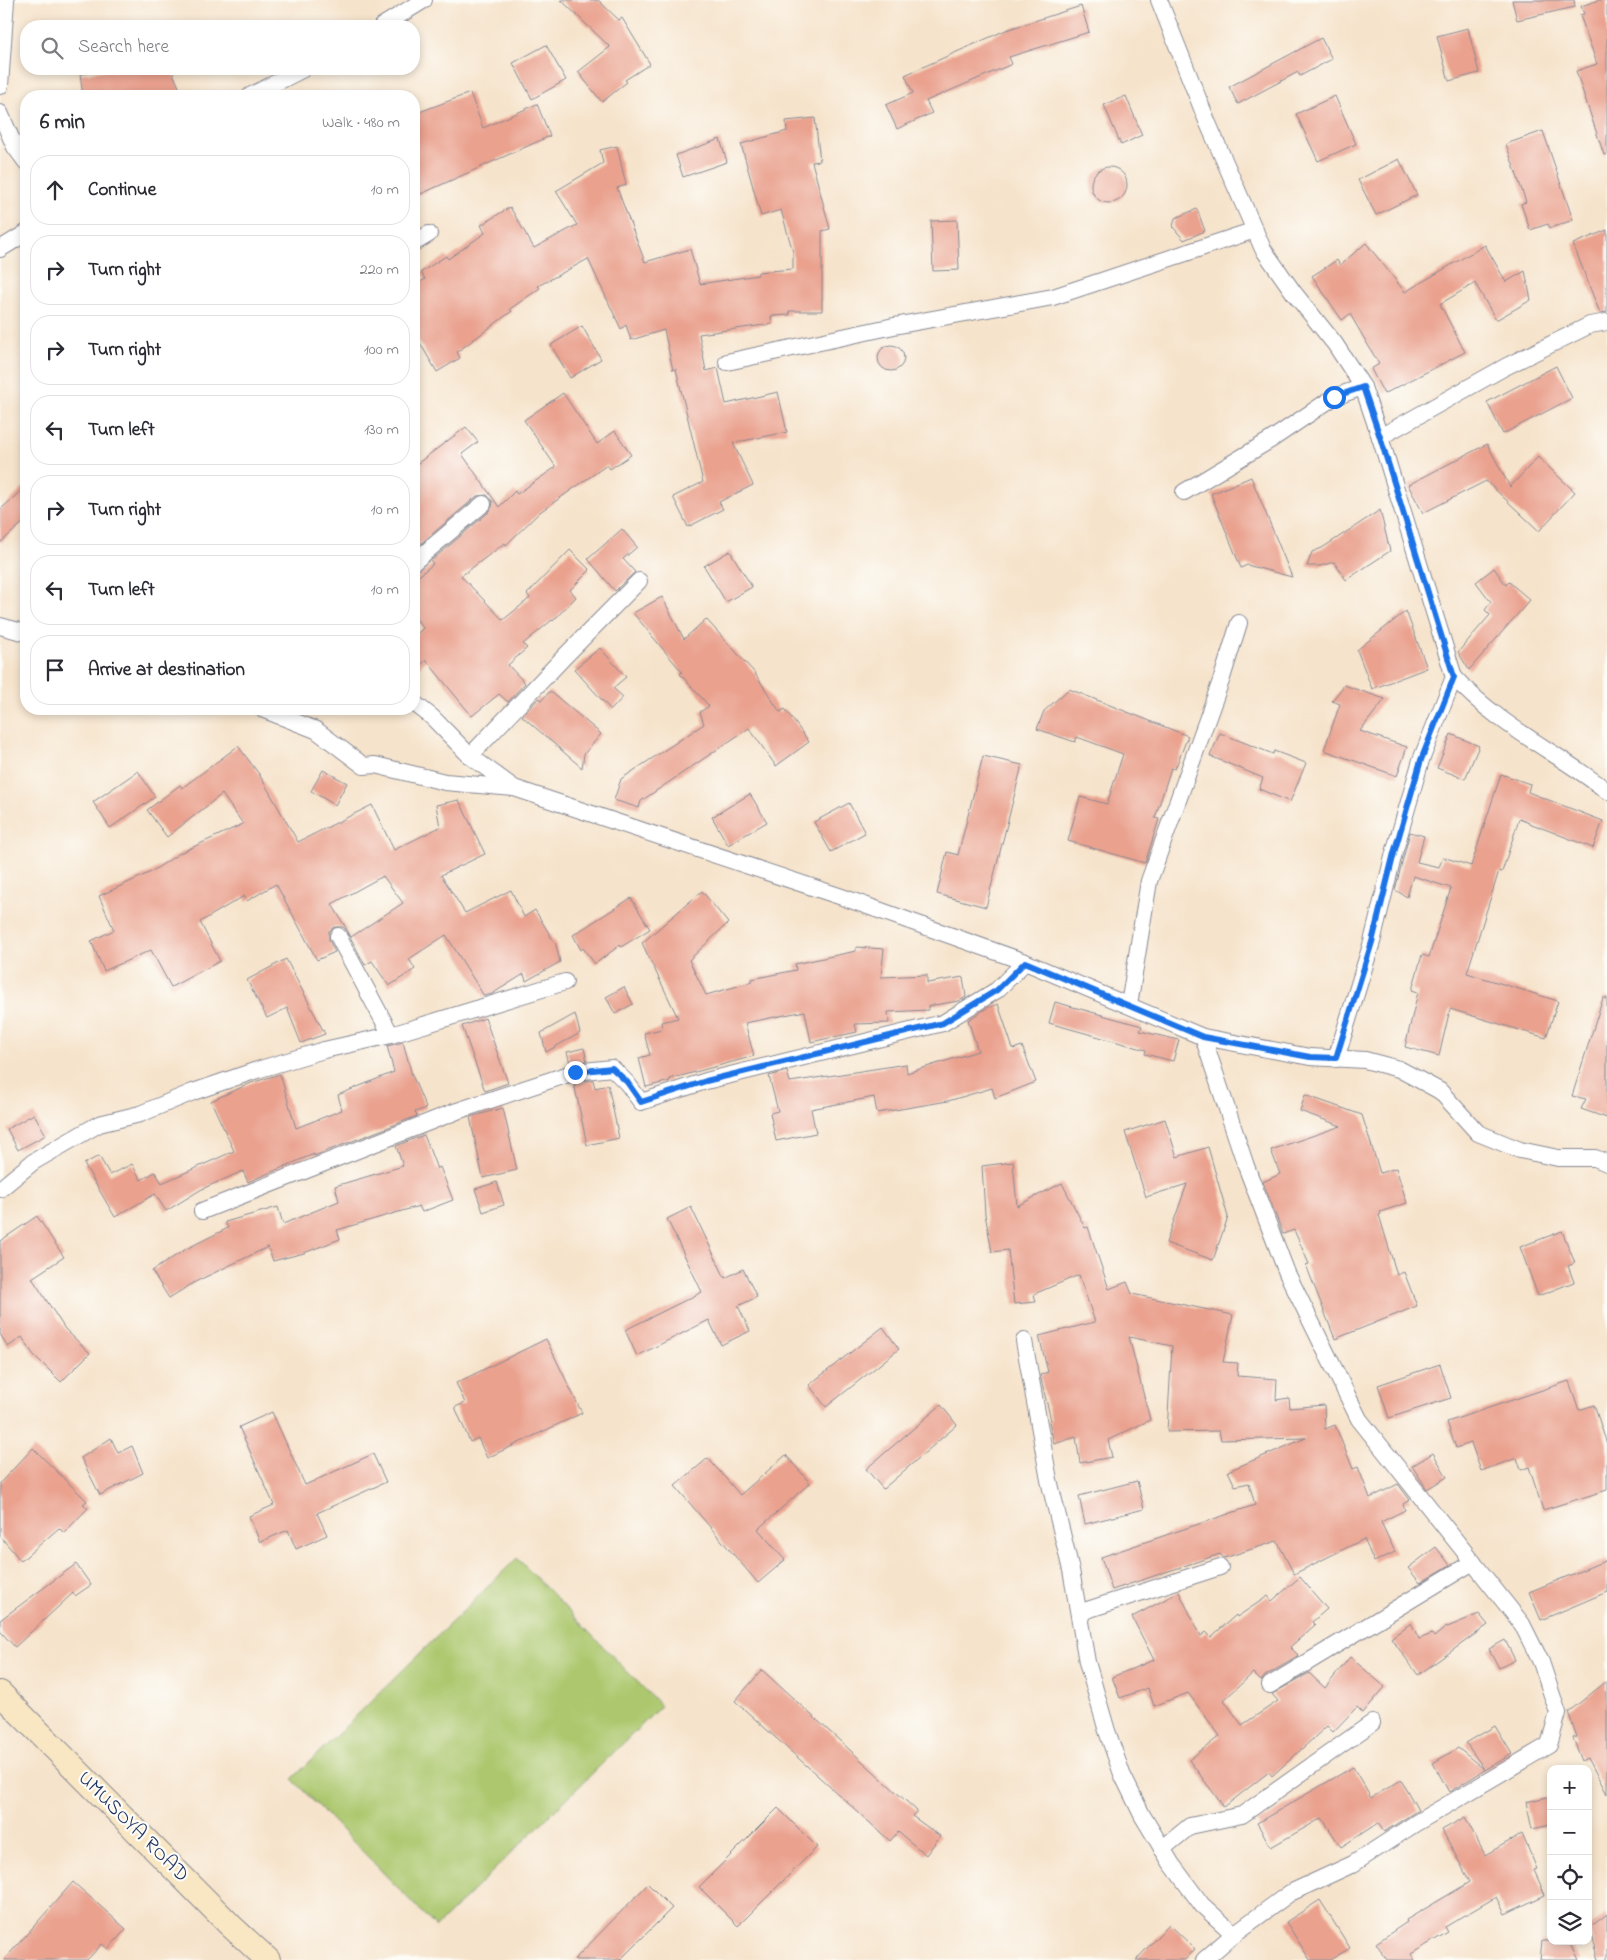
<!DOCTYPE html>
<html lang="en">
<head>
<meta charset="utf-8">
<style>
	:root { --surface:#fff; --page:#f2f2f3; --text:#2b2b33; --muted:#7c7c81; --line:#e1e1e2 }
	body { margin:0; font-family:"Indie Flower",sans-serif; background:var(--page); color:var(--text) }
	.controls { position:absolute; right:15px; bottom:15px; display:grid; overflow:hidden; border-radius:10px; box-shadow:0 2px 8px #0003 }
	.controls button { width:45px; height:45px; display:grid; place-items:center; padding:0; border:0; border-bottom:1px solid var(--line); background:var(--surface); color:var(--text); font:25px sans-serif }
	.stop { position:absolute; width:15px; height:15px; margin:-11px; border:4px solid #1a73e8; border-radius:50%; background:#fff }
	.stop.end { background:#1a73e8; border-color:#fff; box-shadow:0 1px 5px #0008 }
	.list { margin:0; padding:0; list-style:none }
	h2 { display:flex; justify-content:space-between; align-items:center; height:65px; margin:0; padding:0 20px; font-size:21px }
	h2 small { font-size:16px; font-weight:400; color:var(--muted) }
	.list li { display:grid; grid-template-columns:32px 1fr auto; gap:15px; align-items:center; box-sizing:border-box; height:70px; margin:0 10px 10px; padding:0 10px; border:1px solid var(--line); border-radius:20px }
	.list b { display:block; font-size:19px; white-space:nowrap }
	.list em { font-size:16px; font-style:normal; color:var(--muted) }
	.icon { flex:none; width:28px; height:28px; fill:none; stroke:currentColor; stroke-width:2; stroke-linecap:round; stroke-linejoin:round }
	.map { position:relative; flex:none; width:1607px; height:1960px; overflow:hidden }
	.search { position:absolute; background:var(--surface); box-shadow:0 2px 8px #0003; left:20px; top:20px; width:400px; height:55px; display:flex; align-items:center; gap:12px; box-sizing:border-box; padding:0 18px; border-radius:20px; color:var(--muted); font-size:19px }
	.panel { position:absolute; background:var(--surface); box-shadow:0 2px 8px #0003; left:20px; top:90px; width:400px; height:625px; border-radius:20px }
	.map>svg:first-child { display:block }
	.green { fill:#acc76d; stroke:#647b66 }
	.building { fill:#eaa18e; fill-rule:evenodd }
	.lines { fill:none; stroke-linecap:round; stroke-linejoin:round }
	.street-casing { stroke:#888994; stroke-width:18 }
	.secondary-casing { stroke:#888994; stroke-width:26 }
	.street { stroke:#fff; stroke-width:16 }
	.secondary { stroke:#f9e7c3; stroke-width:24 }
	.route { stroke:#1a73e8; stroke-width:6 }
	.labels { text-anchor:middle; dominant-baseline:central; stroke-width:4.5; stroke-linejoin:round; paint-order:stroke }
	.street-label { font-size:21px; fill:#1b2f5e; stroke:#fdfcf7 }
</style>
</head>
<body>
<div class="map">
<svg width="1607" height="1960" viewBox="0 0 1607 1960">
	<rect width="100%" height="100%" fill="#fdfcf7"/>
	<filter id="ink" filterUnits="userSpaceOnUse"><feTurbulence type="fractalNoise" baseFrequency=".02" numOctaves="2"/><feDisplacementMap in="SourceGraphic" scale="10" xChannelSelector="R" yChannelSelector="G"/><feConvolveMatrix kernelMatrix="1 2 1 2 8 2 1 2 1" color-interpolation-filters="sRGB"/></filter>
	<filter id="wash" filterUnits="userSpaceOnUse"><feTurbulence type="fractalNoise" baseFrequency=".0096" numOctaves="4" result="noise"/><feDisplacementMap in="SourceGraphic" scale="20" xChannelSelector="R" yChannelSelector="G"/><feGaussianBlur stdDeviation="1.12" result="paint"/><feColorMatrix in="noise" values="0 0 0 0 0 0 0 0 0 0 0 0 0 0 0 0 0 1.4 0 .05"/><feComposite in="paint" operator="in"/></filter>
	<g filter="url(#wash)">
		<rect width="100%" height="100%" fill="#f6e3cb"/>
		<!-- green -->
		<path class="green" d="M517,1558L661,1706L436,1927L292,1779Z"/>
		<g id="blocks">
			<!-- building -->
			<g class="building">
				<path d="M561,0H598L619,20L622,18L650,64L625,80L627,82L602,102L578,72L610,47Z"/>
				<path d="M1512,0H1574L1575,7L1517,20Z"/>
				<path d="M1599,0H1607V154L1604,155L1576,71L1597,64L1580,15L1584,14L1581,6Z"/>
				<path d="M1081,6L1089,32L1009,57L1012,64L926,101L932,113L897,129L886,105L913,93L905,75L1006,30Z"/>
				<path d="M1468,28L1479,73L1449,81L1437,36Z"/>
				<path d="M1321,38L1332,59L1300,76L1298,72L1238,104L1229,87Z"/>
				<path d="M546,45L566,80L532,99L513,63Z"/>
				<path d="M114,69H171L183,96H83L80,74Z"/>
				<path d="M470,93L483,128L537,104L550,136L414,197V114Z"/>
				<path d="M1126,96L1142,135L1121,145L1104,105Z"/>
				<path d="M1335,96L1356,144L1318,161L1296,114Z"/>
				<path d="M815,118L820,161L812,162L830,229L822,231V311H789L790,315L771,316L772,324L699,334L706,371L718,368L726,404L778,392L787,432L733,443L753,485L719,502L723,509L688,527L673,497L703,482L676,369L673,370L664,330L631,340L626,325L621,329L588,259L538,286L540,288L510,309L512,311L457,352L460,358L437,372L414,333V286L425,279L421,272L446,256L448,259L485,233L481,225L510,207L534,248L577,225L556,191L603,163L600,150L617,146L626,185L617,188L645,262L690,249L700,284L758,275V272L793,269V252L781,210L761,216L741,144L787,131L786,121Z"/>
				<path d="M1543,131L1573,220L1550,228L1548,224L1530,230L1521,204L1526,202L1506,144Z"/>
				<path d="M720,139L727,162L683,177L676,155Z"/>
				<path d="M1399,159L1417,195L1376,215L1358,180Z"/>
				<circle cx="1109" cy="185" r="18"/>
				<path d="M1197,209L1205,231L1184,240L1173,227L1175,218Z"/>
				<path d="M957,220L959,270L933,271L931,221Z"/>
				<path d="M1607,230V312L1600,313L1573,244Z"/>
				<path d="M1366,243L1405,292L1485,245L1506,282L1525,271L1531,300L1496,320L1475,283L1440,304L1465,352L1384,394L1371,369L1379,364L1350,314L1342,320L1312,276L1337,260L1340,265Z"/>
				<path d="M582,326L601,359L570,378L551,345Z"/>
				<circle cx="891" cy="358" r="13"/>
				<path d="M1556,366L1572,398L1503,434L1487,402Z"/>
				<path d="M563,393L597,444L615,431L631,455L610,469L607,465L540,512L506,545L505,543L461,576L503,620L530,598L527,594L570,550L590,570L570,590L576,597L553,621L552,620L523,644L527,648L508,665L525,683L508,702L499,694L472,716L426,660L414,672V637L423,628L414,616V580L433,564L431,561L489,512L492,507L493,502L487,495L477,496L418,546L414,541V466L466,427L478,442L462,454L499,507L515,491L517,494L556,467L524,420Z"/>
				<path d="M1487,444L1510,487L1538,457L1575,492L1539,531L1486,481L1423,513L1408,485Z"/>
				<path d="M1251,477L1292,577L1247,565L1241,568L1211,494Z"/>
				<path d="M26,486V520L0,543V510Z"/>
				<path d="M1380,510L1390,551L1346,580L1334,562L1320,566H1307L1312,552L1322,548Z"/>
				<path d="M622,529L637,547L623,559L635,572L615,591L588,559Z"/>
				<path d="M730,551L752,587L726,602L704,566Z"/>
				<path d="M1494,568L1506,585L1509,582L1530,600L1469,670L1458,652L1490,615L1485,610L1491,602L1476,582Z"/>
				<path d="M662,597L684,639L706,619L754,672L780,712L785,709L809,742L776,766L749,728L641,801L639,808L614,800L621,779L704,724L700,712L709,706L680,674L682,672L633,613Z"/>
				<path d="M1406,611L1427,668L1372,689L1357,650Z"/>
				<path d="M600,648L626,677L613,688L623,697L611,710L574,669Z"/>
				<path d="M1344,685L1385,699L1360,731L1407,747L1397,776L1324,750L1340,704L1332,701Z"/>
				<path d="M1069,689L1188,736L1175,769L1171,768L1155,818L1159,819L1145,863L1068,841L1080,797L1107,804L1123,754L1077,737L1075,742L1037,729L1044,711Z"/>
				<path d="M550,691L601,734L584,754L582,768L522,716L539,698L542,700Z"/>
				<path d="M1220,733L1273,754L1274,751L1306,763L1290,802L1259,789L1263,778L1210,756Z"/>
				<path d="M1451,734L1479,746L1465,779L1437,768Z"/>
				<path d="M238,746L259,774L298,842L372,805L394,850L440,827L436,805L459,800L485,854L441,875L465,913L511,890L524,917L535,910L556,945L560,962L526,981L524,974L492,994L484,996L446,935L409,959L415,969L389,986L372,961L365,965L347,931L343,927H334L329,931V940L335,952L317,960L276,884L247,901L244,896L200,922L220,961L171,987L151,950L104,971L91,941L114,930L99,896L151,872L180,853L243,824L222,794L167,837L147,810L180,785L182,788ZM383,876L403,903L351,937L332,904Z"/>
				<path d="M983,756L1022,765L986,907L937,894L947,852L958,855Z"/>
				<path d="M323,770L347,783L335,805L311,791Z"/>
				<path d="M138,771L155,797L110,828L93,802Z"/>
				<path d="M1501,774L1530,784L1528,792L1603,821L1593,848L1519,819L1502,872L1499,871L1467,973L1558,1001L1546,1038L1450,1009L1439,1056L1405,1047L1418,992L1412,990L1422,955L1429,957L1451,888L1413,876L1407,897L1395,890L1410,832L1424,836L1417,862L1439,867L1443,857L1471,866Z"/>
				<path d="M750,794L767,822L728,845L712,817Z"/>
				<path d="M849,803L865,833L831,852L814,822Z"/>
				<path d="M702,891L728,923L689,960L706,995L752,982V979L796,970L795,964L856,951V947L884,949L881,977L927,975V983L963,977L966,997L959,1001L928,1006V1010L888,1012L889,1023L855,1024L857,1032L811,1042L805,1011L745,1023L754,1056L670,1079V1081L646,1087L639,1058L650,1055L644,1033L662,1029L661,1022L678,1018L642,943Z"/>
				<path d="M631,898L650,929L621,947L620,945L595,964L583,948L581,950L573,935Z"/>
				<path d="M286,959L325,1034L301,1043L287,1008L267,1018L247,980Z"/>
				<path d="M624,987L633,1004L615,1014L606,997Z"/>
				<path d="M1603,998H1607V1118L1581,1109L1586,1099L1572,1096Z"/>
				<path d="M1055,1002L1142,1026L1140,1031L1179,1040L1173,1061L1145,1054L1146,1050L1049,1023Z"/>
				<path d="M998,1004L1013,1049L1022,1046L1036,1082L995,1098L992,1088L948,1101L877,1113L874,1097L811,1109L816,1133L776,1141L770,1113L778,1111L769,1076L787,1071L790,1082L906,1064L907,1073L978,1051L968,1020L987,1008Z"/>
				<path d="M575,1014L580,1033L546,1052L541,1033Z"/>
				<path d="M485,1018L508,1083L485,1091L462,1026Z"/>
				<path d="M403,1042L412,1075L426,1108L415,1112L417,1116L314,1156V1154L248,1182L243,1171L202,1189L166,1211L155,1194L115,1217L84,1164L99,1156L110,1175L132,1164L141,1180L155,1172L162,1183L234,1151L211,1101L251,1083L280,1074L296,1128L342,1110L338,1095L394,1072L387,1046Z"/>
				<path d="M584,1048L587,1061L570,1063L567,1052Z"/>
				<path d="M593,1080L595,1088L608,1085L619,1138L587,1145L574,1083Z"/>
				<path d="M1305,1095L1362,1115L1380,1173L1396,1168L1407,1203L1380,1212L1381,1214L1379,1215L1397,1275L1404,1272L1417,1306L1335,1339L1306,1265L1309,1264L1294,1230L1283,1234L1263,1182L1280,1174L1271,1150L1341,1126L1300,1111Z"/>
				<path d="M503,1108L517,1170L483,1178L470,1117Z"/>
				<path d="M34,1114L46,1135L18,1150L7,1129Z"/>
				<path d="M1165,1119L1177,1157L1208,1147L1228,1217L1213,1260L1166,1243L1187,1184L1146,1197L1125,1132Z"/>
				<path d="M424,1135L437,1169L440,1167L453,1200L422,1212L419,1206L337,1230L340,1239L304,1253L273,1261L268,1247L195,1282L169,1298L152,1271L186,1249L228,1228L225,1222L278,1207L283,1224L339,1201L335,1186L403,1166L396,1146Z"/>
				<path d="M1013,1162L1017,1206L1062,1183L1085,1228L1088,1227L1109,1289L1127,1282L1132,1294L1233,1315L1223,1362L1238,1363L1237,1376L1277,1379L1276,1400L1289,1398L1290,1408L1324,1405L1325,1429L1335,1425L1353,1469L1358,1467L1370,1498L1398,1484L1410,1500L1403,1504L1405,1510L1381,1522L1395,1552L1374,1562L1364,1539L1294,1574L1277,1541L1224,1558L1220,1554L1112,1590L1101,1557L1255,1505L1249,1483L1235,1486L1228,1471L1306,1438L1221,1440L1219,1431L1167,1432L1172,1346L1129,1337L1150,1420L1108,1440L1112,1457L1080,1463L1076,1437L1054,1444L1049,1421L1051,1420L1040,1375L1048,1372L1039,1336L1095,1322L1079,1275L1034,1294L1036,1302L1014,1304L1008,1250L992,1252L985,1214L982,1166Z"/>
				<path d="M497,1182L504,1205L483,1212L475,1189Z"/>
				<path d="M691,1207L725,1278L743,1269L757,1297L738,1306L750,1331L721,1345L709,1320L637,1356L625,1330L702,1292L667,1219Z"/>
				<path d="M37,1216L64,1257L32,1278L65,1329L90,1353L61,1382L33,1354L22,1337L8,1347L0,1334V1241Z"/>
				<path d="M1562,1231L1575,1263L1568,1266L1574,1282L1538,1296L1520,1247Z"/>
				<path d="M883,1327L899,1349L826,1407L809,1385Z"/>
				<path d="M546,1339L582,1413L487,1458L478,1438L470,1442L455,1407L465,1403L456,1383Z"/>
				<path d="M1440,1364L1451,1398L1389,1418L1378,1385Z"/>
				<path d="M1569,1381L1579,1410L1594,1405L1607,1444V1490L1543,1510L1529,1467L1521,1470L1517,1458L1481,1471L1471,1443L1456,1448L1447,1422Z"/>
				<path d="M941,1405L957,1425L883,1489L866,1469Z"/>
				<path d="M272,1412L305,1485L373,1454L386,1482L317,1513L327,1535L296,1549L288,1530L260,1542L249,1516L274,1505L239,1427Z"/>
				<path d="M111,1438L118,1453L132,1446L143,1473L100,1495L81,1458Z"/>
				<path d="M33,1448L87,1501L83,1504L88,1508L64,1533L59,1528L21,1561L0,1536V1483Z"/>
				<path d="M1433,1453L1447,1477L1427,1489L1412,1466Z"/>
				<path d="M786,1455L810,1483L758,1529L785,1560L758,1583L675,1486L708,1458L740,1495Z"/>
				<path d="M1137,1481L1144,1509L1085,1524L1079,1496Z"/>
				<path d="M1436,1547L1450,1565L1420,1583L1408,1568Z"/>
				<path d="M1607,1560V1592L1541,1620L1529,1592Z"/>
				<path d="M76,1564L91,1585L75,1596L73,1593L15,1647L0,1631V1620Z"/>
				<path d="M1300,1577L1327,1609L1312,1622L1315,1625L1290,1647L1299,1656L1265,1676L1261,1681L1253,1673L1224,1700L1242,1725L1278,1701L1272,1694L1309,1673L1325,1688L1350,1657L1385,1687L1363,1713L1357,1707L1333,1732L1327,1726L1272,1776L1269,1772L1224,1807L1189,1760L1220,1736L1188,1693L1154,1706L1148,1688L1120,1698L1112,1677L1154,1660L1132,1617L1179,1592L1201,1636L1206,1632L1211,1637L1236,1615L1237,1617L1268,1596L1272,1601Z"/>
				<path d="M1479,1614L1488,1625L1418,1675L1391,1638L1411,1623L1419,1639L1432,1634L1434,1637L1445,1628Z"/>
				<path d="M1505,1640L1515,1660L1499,1668L1489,1649Z"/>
				<path d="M762,1670L917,1811L912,1816L940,1836L926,1855L898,1832L890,1841L735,1701Z"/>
				<path d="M1607,1681V1794L1588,1758L1582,1761L1573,1738L1577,1737L1568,1712Z"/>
				<path d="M1495,1726L1512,1754L1485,1770L1466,1743Z"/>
				<path d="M1458,1748L1485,1770L1449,1792L1433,1763Z"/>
				<path d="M1353,1767L1371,1798L1401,1780L1418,1810L1384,1832L1378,1823L1341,1847L1322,1818L1271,1847L1257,1823Z"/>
				<path d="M1551,1796V1825L1532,1829L1526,1802Z"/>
				<path d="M778,1808L817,1847L738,1926L699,1887Z"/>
				<path d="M1465,1817L1485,1855L1522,1834L1537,1869L1534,1870L1545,1895L1505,1914L1496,1897L1445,1927L1448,1932L1411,1954L1415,1960H1387L1376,1943L1407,1922L1406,1920L1470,1882L1442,1830Z"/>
				<path d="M73,1882L126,1929L108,1949L102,1944L87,1960H4Z"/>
				<path d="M648,1884L672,1908L620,1960H574Z"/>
				<path d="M1320,1900L1350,1948L1330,1960H1310L1286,1922Z"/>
				<path d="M1607,1914V1960H1598L1589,1928Z"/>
				<path d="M1169,1924L1195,1949L1185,1960H1136Z"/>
				<path d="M1542,1941H1570L1579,1960H1540Z"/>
			</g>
		</g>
	</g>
	<g filter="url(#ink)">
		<use href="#blocks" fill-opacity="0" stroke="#888994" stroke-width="1"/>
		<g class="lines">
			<defs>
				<g id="street">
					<path d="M1159,0L1207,121L1263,249L1294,293L1335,344L1363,387L1380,437L1454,677C1497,725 1557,752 1607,791"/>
					<path d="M382,26L424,0"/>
					<path d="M0,86L6,0"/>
					<path d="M250,96L303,69"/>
					<path d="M0,113L15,147L26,162"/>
					<path d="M414,243L429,234"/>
					<path d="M0,249L26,233"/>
					<path d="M727,362L894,326L1053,297L1255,230"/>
					<path d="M1380,437L1505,367L1590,325L1607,322"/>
					<path d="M1184,492L1272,439L1334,397L1363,387"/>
					<path d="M414,562L483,504"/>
					<path d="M0,626L26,633"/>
					<path d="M414,703L432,717L470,756L514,788"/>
					<path d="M262,709L316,730L364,766L375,765L445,782L514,788L842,897L1025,962L1203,1037L1310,1057L1365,1060L1399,1069L1440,1091L1478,1133L1520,1150L1558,1158H1595L1607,1163"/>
					<path d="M470,756L564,657L639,581"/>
					<path d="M338,936L391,1035"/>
					<path d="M1129,1005L1149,881L1222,678L1239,623"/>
					<path d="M1203,1037L1246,1166L1287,1273L1359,1419L1522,1624L1541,1662L1558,1713L1549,1745L1416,1823L1353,1864L1290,1893L1234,1934L1204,1960"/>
					<path d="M1336,1059L1372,942L1394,853L1421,760L1454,677"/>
					<path d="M0,1189L33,1162L99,1124L140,1114L193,1092L257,1070L324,1050L391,1035L565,982"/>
					<path d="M202,1211L457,1111L575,1072L612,1068L627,1083L641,1102L706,1081L943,1023L997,990L1025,962"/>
					<path d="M1024,1341L1049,1480L1071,1570L1087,1662L1107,1731L1122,1774L1142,1815L1171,1863L1202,1905L1234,1934"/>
					<path d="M1080,1620L1082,1613L1087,1610L1220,1567"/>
					<path d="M1270,1685L1473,1562"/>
					<path d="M1162,1849L1190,1826L1242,1815L1372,1723"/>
				</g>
				<path id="secondary" d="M0,1693L231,1926L268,1960"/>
			</defs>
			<!-- street casing -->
			<use href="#street" class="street-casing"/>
			<!-- secondary casing -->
			<use href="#secondary" class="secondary-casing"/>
			<!-- street -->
			<use href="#street" class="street"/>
			<!-- secondary -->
			<use href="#secondary" class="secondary"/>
		</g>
	</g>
	<g class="lines" filter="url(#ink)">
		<!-- route -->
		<path class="route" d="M575,1072L612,1068L627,1082L641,1102L706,1081L943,1023L997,990L1025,962L1203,1037L1310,1057L1336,1058L1372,942L1394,853L1421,760L1454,677L1380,437L1363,387L1334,397"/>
	</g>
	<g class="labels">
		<!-- street labels -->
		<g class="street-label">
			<text transform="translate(133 1827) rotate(45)">UMUSOYA ROAD</text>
		</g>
	</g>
</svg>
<div class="controls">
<button>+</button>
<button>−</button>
<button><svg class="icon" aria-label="locate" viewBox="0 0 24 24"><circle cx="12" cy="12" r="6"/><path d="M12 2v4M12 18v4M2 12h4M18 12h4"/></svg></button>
<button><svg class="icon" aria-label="layers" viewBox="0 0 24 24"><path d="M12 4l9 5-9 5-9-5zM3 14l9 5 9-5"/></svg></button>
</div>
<div class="stop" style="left:1334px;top:397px"></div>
<div class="stop end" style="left:575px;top:1072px"></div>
<div class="search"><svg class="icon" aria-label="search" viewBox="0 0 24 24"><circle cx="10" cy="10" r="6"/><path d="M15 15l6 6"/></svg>Search here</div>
<section class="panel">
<h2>6 min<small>Walk · 480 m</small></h2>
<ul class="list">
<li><svg class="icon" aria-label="ahead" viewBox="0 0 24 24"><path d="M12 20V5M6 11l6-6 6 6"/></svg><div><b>Continue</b></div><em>10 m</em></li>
<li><svg class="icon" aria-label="right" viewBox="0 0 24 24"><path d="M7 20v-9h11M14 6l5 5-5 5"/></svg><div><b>Turn right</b></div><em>220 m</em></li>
<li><svg class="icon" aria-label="right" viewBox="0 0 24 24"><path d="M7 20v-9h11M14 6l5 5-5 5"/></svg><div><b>Turn right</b></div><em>100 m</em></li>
<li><svg class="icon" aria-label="left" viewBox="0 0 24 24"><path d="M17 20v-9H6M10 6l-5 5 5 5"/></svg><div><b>Turn left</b></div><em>130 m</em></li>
<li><svg class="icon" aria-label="right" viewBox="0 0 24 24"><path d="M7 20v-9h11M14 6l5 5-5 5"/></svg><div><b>Turn right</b></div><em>10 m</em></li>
<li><svg class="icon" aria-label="left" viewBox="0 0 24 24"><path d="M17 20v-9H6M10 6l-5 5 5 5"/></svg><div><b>Turn left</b></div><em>10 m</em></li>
<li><svg class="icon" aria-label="arrive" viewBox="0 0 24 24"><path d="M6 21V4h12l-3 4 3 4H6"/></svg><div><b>Arrive at destination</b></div></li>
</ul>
</section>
</div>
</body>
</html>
